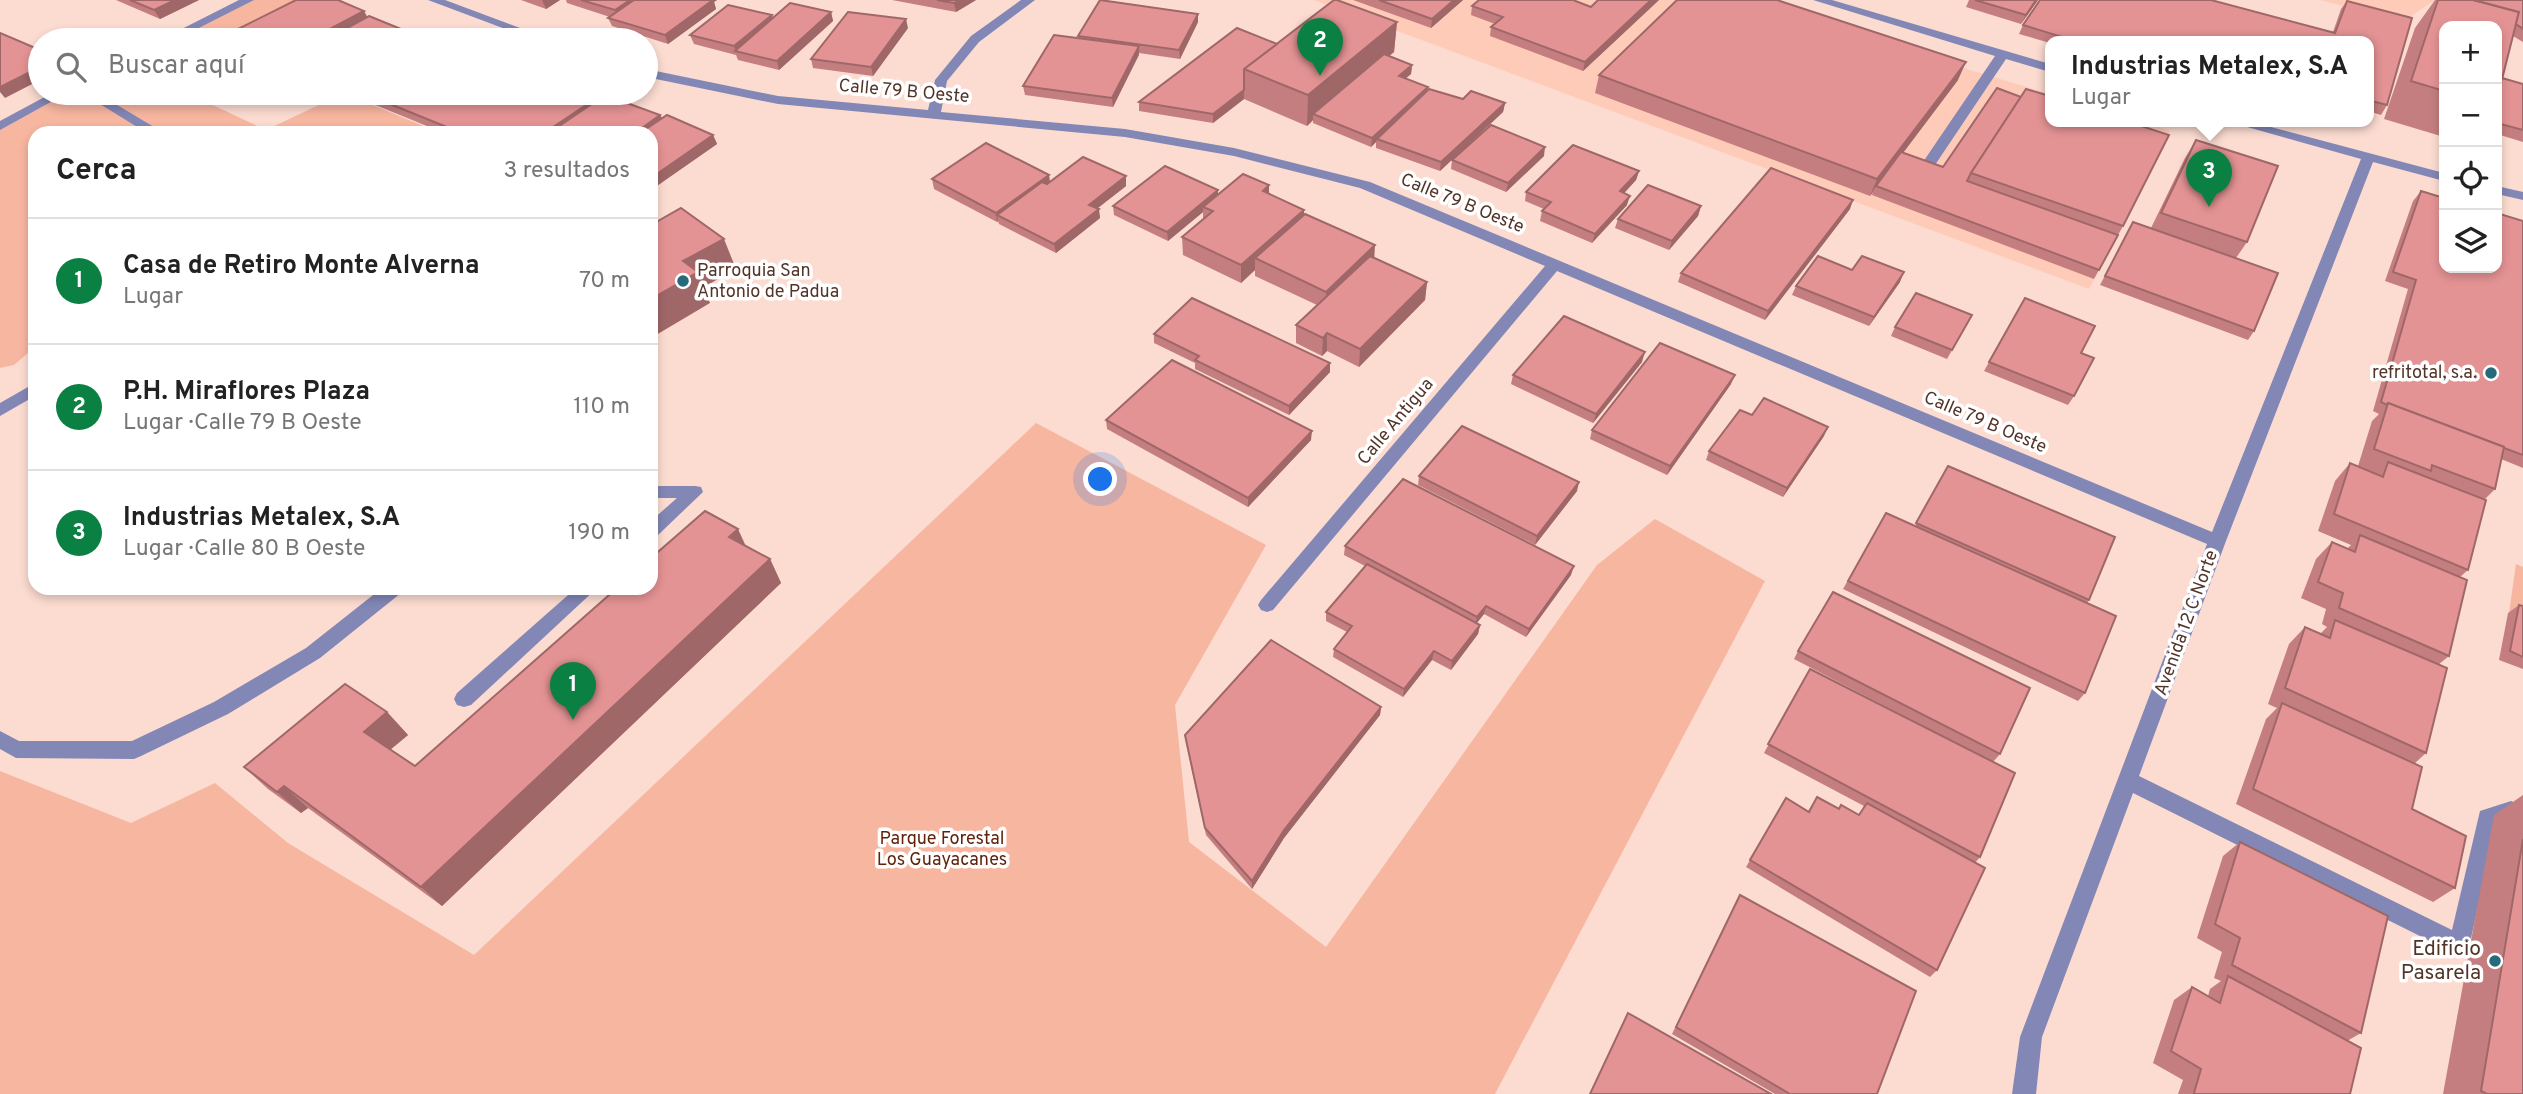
<!DOCTYPE html>
<html lang="es">
<head>
<meta charset="utf-8">
<style>
	:root { --surface:#fff; --page:#f2f2f2; --text:#222; --muted:#767676; --line:#e0e0e0; --accent:#0b8043 }
	body { margin:0; font-family:Overpass,sans-serif; background:var(--page); color:var(--text) }
	.controls { position:absolute; right:21px; top:21px; display:grid; overflow:hidden; border-radius:14px; box-shadow:0 4px 10px #0003 }
	.controls button { width:63px; height:63px; display:grid; place-items:center; padding:0; border:0; border-bottom:2px solid var(--line); background:var(--surface); color:var(--text); font:35px sans-serif }
	.you { position:absolute; left:1101px; top:480px; width:24px; height:24px; margin:-18px; border:5px solid #fff; border-radius:50%; background:#1a73e8; box-shadow:0 0 0 10px #1a73e833 }
	.badge { display:grid; place-items:center; width:46px; height:46px; border-radius:50%; background:var(--accent); color:#fff; font-size:23px; font-weight:700 }
	.pin { position:absolute; translate:-50% -58px; filter:drop-shadow(0 2px 4px #0008) }
	.pin::after { content:''; position:absolute; top:37px; width:24px; height:21px; background:inherit; clip-path:polygon(0 0,100% 0,50% 100%) }
	.popup { position:absolute; left:2045px; top:36px; width:329px; height:91px; box-sizing:border-box; display:grid; place-content:center; border-radius:14px; background:var(--surface); filter:drop-shadow(0 2px 5px #0005); font-size:23px; white-space:nowrap; color:var(--muted) }
	.popup b { font-size:26px; color:var(--text) }
	.popup::after { content:''; position:absolute; left:50%; top:100%; margin-left:-14px; border:14px solid transparent; border-top-color:var(--surface) }
	.list { margin:0; padding:0; list-style:none }
	h2 { display:flex; justify-content:space-between; align-items:center; height:91px; margin:0; padding:0 28px; font-size:30px }
	h2 small { font-size:23px; font-weight:400; color:var(--muted) }
	.list li { display:grid; grid-template-columns:46px 1fr auto; gap:21px; align-items:center; box-sizing:border-box; height:126px; padding:0 28px; border-top:2px solid var(--line) }
	.list b { display:block; font-size:26px; white-space:nowrap }
	.list p { margin:0; font-size:23px; white-space:nowrap; color:var(--muted) }
	.list em { font-size:23px; font-style:normal; color:var(--muted) }
	.icon { flex:none; width:38px; height:38px; fill:none; stroke:currentColor; stroke-width:2; stroke-linecap:round; stroke-linejoin:round }
	.map { position:relative; flex:none; width:2523px; height:1094px; overflow:hidden }
	.search { position:absolute; background:var(--surface); box-shadow:0 4px 10px #0003; left:28px; top:28px; width:630px; height:77px; display:flex; align-items:center; gap:18px; box-sizing:border-box; padding:0 24px; border-radius:38px; color:var(--muted); font-size:26px }
	.panel { position:absolute; background:var(--surface); box-shadow:0 4px 10px #0003; left:28px; top:126px; width:630px; height:469px; border-radius:21px }
	.map>svg:first-child { display:block }
	.built { fill:#ffcbb9 }
	.green { fill:#f7b6a0 }
	.lines { fill:none; stroke-linecap:round; stroke-linejoin:round }
	.minor { fill:#8287b5; fill-rule:evenodd }
	.wall { fill:#c47e7f }
	.shaded-wall { fill:#a06768 }
	.building { fill:#e49394; stroke:#a06768; stroke-width:2 }
	.poi-dot { fill:#276a7c; stroke:#fff; stroke-width:2.5 }
	.labels { text-anchor:middle; dominant-baseline:central; stroke-width:7; stroke-linejoin:round; paint-order:stroke }
	.street-label { font-size:18px; fill:#533429; stroke:#fff }
	.poi-label { font-size:18px; fill:#533429; stroke:#fff; text-anchor:start }
	.park-label { font-size:18px; fill:#61220a; stroke:#fff }
	.near-poi-label { font-size:21px; fill:#533429; stroke:#fff; text-anchor:end }
</style>
</head>
<body>
<div class="map">
<svg width="2523" height="1094" viewBox="0 0 2523 1094">
	<rect width="100%" height="100%" fill="#fcdcd1"/>
	<!-- built -->
	<g class="built">
		<path d="M1314,0H1738L2050,94V121H2139L2170,131L2089,289Z"/>
		<path d="M2320,0H2435L2402,22Z"/>
	</g>
	<!-- green -->
	<g class="green">
		<path d="M248,0H313L238,40H166Z"/>
		<path d="M61,93H187L266,130L344,93L440,133H35V347L14,365L0,368V126Z"/>
		<path d="M1036,423L1266,545L1175,705L1189,842L1326,947L1597,565L1655,519L1765,581L1495,1094H0V771L131,823L215,783L288,843L474,955Z"/>
		<path d="M2516,564L2523,567V619L2509,613Z"/>
	</g>
	<g class="lines">
		<!-- minor -->
		<g class="minor">
			<path d="M239,0H254L175,40H160Z"/>
			<path d="M428,0H445L552,40H535Z"/>
			<path d="M1021,0H1035L979,42L947,81L941,112L1125,129L1234,148L1370,182L2212,532L2361,159L2226,121H2248L2444,173V181L2373,162L2226,541L2139,776L2452,930L2480,811L2511,801L2523,806V824L2511,819L2496,824L2468,952L2460,955L2452,952L2133,793L2042,1037L2036,1094H2012L2020,1037L2207,544L1557,271L1273,610L1267,612L1261,610L1258,605L1261,600L1545,266L1360,188L1234,156L1125,137L778,104L646,77V69L778,96L928,110L935,80L971,36Z"/>
			<path d="M1813,0H1832L2050,64V72L2006,59L1935,165H1925L1923,162L1995,56Z"/>
			<path d="M52,93H67L0,130V121Z"/>
			<path d="M82,93H97L164,133H147Z"/>
			<path d="M2497,186L2523,192V200L2497,194Z"/>
			<path d="M35,383V396L0,416V403Z"/>
			<path d="M651,486H695L701,487L703,492L657,536L651,538V521L677,498H651Z"/>
			<path d="M382,588H404L401,593L320,658L228,714L141,756L134,759L16,758L0,749V731L19,741H132L214,702L306,648Z"/>
			<path d="M576,588H597L471,705L464,707L457,705L454,699L457,693Z"/>
		</g>
	</g>
	<!-- wall -->
	<g class="wall">
		<path d="M116,0H199L160,19Z"/>
		<path d="M521,0H560L546,9Z"/>
		<path d="M566,0H717L714,2L716,9L668,44L612,26L608,18L610,17L567,3Z"/>
		<path d="M892,0H976L956,12Z"/>
		<path d="M1353,0H1463L1431,28Z"/>
		<path d="M1598,0H1659L1583,71L1490,36L1491,27L1495,24L1471,15L1472,6L1591,7Z"/>
		<path d="M1969,0H2038L2021,24L1966,7Z"/>
		<path d="M2040,0H2211L2333,32L2341,9L2347,1L2412,18L2387,105L2381,115L2368,111V41H2050V43L2019,34L2023,25Z"/>
		<path d="M2435,0H2523V42L2513,36L2502,78L2523,84V142L2497,134V26H2444V137L2384,119L2415,28Z"/>
		<path d="M831,12L833,21L779,70L738,60L736,55L694,44L690,35L772,15L773,18Z"/>
		<path d="M1198,14V22L1180,59L1139,53L1113,107L1025,95L1023,86L1079,38L1078,36Z"/>
		<path d="M367,17L413,34L414,38L237,40L232,32Z"/>
		<path d="M1397,22L1394,52L1389,56L1412,65L1411,74L1405,79L1427,91L1463,99L1505,103L1503,112L1440,171L1376,148V142L1371,147L1313,123V120L1307,126L1244,99L1213,123L1139,111V102L1277,44Z"/>
		<path d="M908,28L873,76L813,68L811,59Z"/>
		<path d="M1599,75L1958,80L1903,153L1943,167L1997,88L2123,226L2094,279L1872,195L1873,193L1870,196L1595,93Z"/>
		<path d="M346,93H578L596,101L660,115L662,118L713,135L717,144L651,190V133H444Z"/>
		<path d="M2196,140L2247,242L2236,258L2254,331L2248,340L2100,285L2133,222L2151,228L2185,158Z"/>
		<path d="M1544,156L1506,192L1451,169L1452,160Z"/>
		<path d="M1639,171L1636,180L1624,193L1627,205L1592,243L1540,221L1542,211L1544,209L1525,201L1526,192Z"/>
		<path d="M1049,175L1050,183L1126,176V186L1098,208L1100,218L1056,253L999,224L998,221L997,222L934,189L932,179Z"/>
		<path d="M1269,185V194L1374,258L1427,282L1425,300L1359,367L1327,351L1322,356L1296,343V325L1317,305L1255,276V270L1241,283L1183,255L1182,237L1203,219V212L1168,241L1114,215L1113,206L1218,190V194Z"/>
		<path d="M2421,191L2523,221V468L2501,459L2495,489L2484,500L2468,570L2460,577L2449,656L2438,665L2426,753L2414,764L2412,809L2455,888L2433,902L2236,804L2266,719L2277,708L2268,704L2289,644L2305,627L2320,634L2327,627L2322,624L2326,609L2301,598L2316,559L2332,542L2347,549L2351,545L2318,531L2335,481L2350,463L2377,474L2358,466L2372,421L2379,414L2373,411L2408,289L2385,281L2413,201Z"/>
		<path d="M1701,206L1698,216L1669,250L1615,228L1618,219Z"/>
		<path d="M1850,209L1765,320L1678,282L1681,273Z"/>
		<path d="M1852,270L1900,282L1869,326L1792,295L1796,286Z"/>
		<path d="M2025,298L2081,353L2074,396L2068,405L1984,371Z"/>
		<path d="M1972,315L1947,359L1891,336L1895,327Z"/>
		<path d="M1154,334L1330,372L1289,415L1195,369V363L1154,343Z"/>
		<path d="M1642,362L1593,423L1511,384L1513,375Z"/>
		<path d="M1731,384L1667,475L1590,439L1592,430Z"/>
		<path d="M1752,415L1824,436L1783,497L1706,460L1709,451Z"/>
		<path d="M1106,420L1311,440L1248,507L1107,429Z"/>
		<path d="M1948,466L2089,600L2087,603L2085,693L2078,701L1843,589L1886,513L1915,526Z"/>
		<path d="M1419,476L1577,491L1535,545L1418,485Z"/>
		<path d="M746,546L770,559L781,583L442,906L308,808L301,813L268,789L244,767L387,712L408,735L390,750L415,766Z"/>
		<path d="M1345,546L1571,575L1526,637L1484,614L1477,623L1480,625L1478,634L1451,670L1432,660L1403,697L1333,657L1334,649L1347,632L1326,621V612L1365,566L1344,555Z"/>
		<path d="M2519,605L2523,606V669L2499,660L2508,613Z"/>
		<path d="M1798,651L2000,754L1993,762L1794,659Z"/>
		<path d="M1810,669L1980,857L1975,863L1937,970L1930,977L1746,867L1786,798L1808,811L1817,797L1838,809L1841,805L1859,815L1864,806L1764,753Z"/>
		<path d="M1381,707L1380,715L1284,838L1252,889L1206,835L1186,743L1185,735Z"/>
		<path d="M2523,795V1094H2443L2494,815Z"/>
		<path d="M2240,842L2361,1033L2347,1041L2350,1094H2178L2183,1080L2153,1063L2174,1000L2192,987L2208,996L2210,989L2221,981L2214,978L2222,952L2197,938L2223,856Z"/>
		<path d="M1740,895L1877,1094H1775L1672,1034Z"/>
	</g>
	<!-- shaded-wall -->
	<g class="shaded-wall">
		<path d="M175,0H199L160,19L154,10Z"/>
		<path d="M542,0H560L546,9Z"/>
		<path d="M630,0H647L618,19L615,10Z"/>
		<path d="M705,0H717L714,2L716,9L668,44L665,35Z"/>
		<path d="M960,0H976L956,12L954,3Z"/>
		<path d="M1454,0H1463L1431,28L1432,19Z"/>
		<path d="M1651,0H1659L1583,71L1585,62Z"/>
		<path d="M2036,0H2038L2021,24L2026,15Z"/>
		<path d="M364,11L369,20L331,40H309Z"/>
		<path d="M831,12L833,21L779,70L777,61Z"/>
		<path d="M1198,14V22L1180,59L1179,50Z"/>
		<path d="M772,15L774,24L736,52L734,46Z"/>
		<path d="M906,19L908,28L873,76L871,67Z"/>
		<path d="M1397,22L1394,52L1318,116L1313,114V120L1307,126L1308,95Z"/>
		<path d="M413,34L416,40H402Z"/>
		<path d="M1139,46V55L1113,107L1112,98Z"/>
		<path d="M1966,62L1958,80L1878,186H1876L1870,196L1877,179Z"/>
		<path d="M1412,65L1411,74L1398,85L1399,76Z"/>
		<path d="M40,67V80L5,98L0,92V87Z"/>
		<path d="M1428,87L1427,96L1377,139L1376,142L1371,147L1372,138Z"/>
		<path d="M1244,90V99L1213,123V114Z"/>
		<path d="M595,99L599,108L562,133H544Z"/>
		<path d="M1505,103L1503,112L1440,171L1441,162Z"/>
		<path d="M660,115L664,124L651,133H635Z"/>
		<path d="M713,135L717,144L651,190V178Z"/>
		<path d="M1545,147L1544,156L1506,192L1508,183Z"/>
		<path d="M1639,171L1636,180L1617,201L1620,191Z"/>
		<path d="M1049,175L1050,184L997,215L998,221L997,222L996,213Z"/>
		<path d="M1126,176V186L1090,214L1089,205Z"/>
		<path d="M1269,185V203L1263,191Z"/>
		<path d="M1218,190V199L1203,207V212L1168,241L1167,232Z"/>
		<path d="M1630,196L1627,205L1592,243L1595,234Z"/>
		<path d="M1853,200L1850,209L1765,320L1768,311Z"/>
		<path d="M1701,206L1698,216L1669,250L1672,241Z"/>
		<path d="M1099,209L1100,218L1056,253L1054,244Z"/>
		<path d="M1304,210V227L1255,258V270L1241,283V265Z"/>
		<path d="M724,239L736,269L704,287L710,303L651,338V299L683,261Z"/>
		<path d="M1375,245L1374,263L1326,309V292Z"/>
		<path d="M1904,272L1900,282L1869,326L1874,317Z"/>
		<path d="M1427,282L1425,300L1359,367L1360,349Z"/>
		<path d="M1327,333V351L1322,356L1323,338Z"/>
		<path d="M1645,352L1642,362L1593,423L1596,414Z"/>
		<path d="M1330,363V372L1289,415V406Z"/>
		<path d="M1735,375L1731,384L1667,475L1670,466Z"/>
		<path d="M1828,427L1824,436L1783,497L1787,488Z"/>
		<path d="M1312,431L1311,440L1248,507V498Z"/>
		<path d="M1579,482L1577,491L1535,545L1537,536Z"/>
		<path d="M738,529L749,553L729,537Z"/>
		<path d="M770,559L781,583L442,906L421,887Z"/>
		<path d="M1574,566L1571,575L1526,637L1529,629Z"/>
		<path d="M1486,606L1484,614L1475,625L1477,617Z"/>
		<path d="M1480,625L1478,634L1451,670L1452,661Z"/>
		<path d="M1434,651L1432,660L1403,697L1404,689Z"/>
		<path d="M1381,707L1380,715L1284,838L1252,889V881L1284,830Z"/>
		<path d="M387,712L408,735L385,754L364,732Z"/>
		<path d="M284,786L308,808L301,813L277,792Z"/>
	</g>
	<!-- building -->
	<g class="building">
		<path d="M130,0H175L154,10Z"/>
		<path d="M296,0H338L364,11L309,40H237L243,37L232,32Z"/>
		<path d="M581,0H630L615,10Z"/>
		<path d="M634,0H713L665,35L608,18Z"/>
		<path d="M937,0H960L954,3Z"/>
		<path d="M1100,0L1198,14L1179,50L1078,36Z"/>
		<path d="M1334,0H1337L1397,22L1308,95L1244,69Z"/>
		<path d="M1379,0H1454L1432,19Z"/>
		<path d="M1479,0H1573L1591,7L1598,0H1651L1585,62L1491,27L1503,17L1472,6Z"/>
		<path d="M1677,0H1777L1966,62L1877,179L1599,75Z"/>
		<path d="M1975,0H2036L2026,15Z"/>
		<path d="M2040,0H2211L2335,33L2347,1L2412,18L2387,105L2368,100V41H2075L2023,25Z"/>
		<path d="M2438,0H2473L2519,12L2497,99V26H2444V91L2411,81Z"/>
		<path d="M2474,0H2523V29L2516,24L2519,12Z"/>
		<path d="M790,3L831,12L777,61L735,51Z"/>
		<path d="M728,5L772,15L734,46L690,35Z"/>
		<path d="M848,12L906,19L871,67L811,59Z"/>
		<path d="M369,16L413,34L402,40H325Z"/>
		<path d="M1237,28L1277,44L1244,69V90L1213,114L1139,102Z"/>
		<path d="M0,33L40,50V67L0,87Z"/>
		<path d="M422,33L442,40H409Z"/>
		<path d="M1054,35L1139,46L1112,98L1023,86Z"/>
		<path d="M1384,54L1412,65L1399,76L1428,87L1372,138L1313,114Z"/>
		<path d="M2502,78L2523,84V130L2497,123V99Z"/>
		<path d="M1997,88L2021,97L1971,173L1967,181L2118,235L2099,270L1876,186L1901,152L1943,167Z"/>
		<path d="M1429,89L1463,99L1471,91L1505,103L1441,162L1377,139Z"/>
		<path d="M2026,89L2050,96V121H2126L2169,135L2123,226L1971,173Z"/>
		<path d="M363,93H578L595,99L544,133H449L454,130Z"/>
		<path d="M605,95L660,115L635,133H549Z"/>
		<path d="M667,115L713,135L651,178V133H640Z"/>
		<path d="M1491,125L1545,147L1508,183L1452,160Z"/>
		<path d="M2196,140L2278,166L2247,242L2161,213Z"/>
		<path d="M986,143L1049,175L996,213L932,179Z"/>
		<path d="M1573,145L1639,171L1620,191L1630,196L1595,234L1542,211L1551,202L1526,192Z"/>
		<path d="M1083,157L1126,176L1089,205L1099,209L1054,244L997,215L1042,182L1047,184Z"/>
		<path d="M1165,166L1218,190L1167,232L1113,206Z"/>
		<path d="M1771,168L1853,200L1768,311L1681,273Z"/>
		<path d="M1243,174L1269,185L1263,191L1304,210L1241,265L1182,237L1213,211L1203,207Z"/>
		<path d="M1648,185L1701,206L1672,241L1618,219Z"/>
		<path d="M2421,191L2444,198V268H2497V213L2523,221V455L2504,448V447L2388,403L2387,405L2381,402L2416,280L2393,272Z"/>
		<path d="M681,208L724,239L683,261L698,272L651,299V225Z"/>
		<path d="M1305,214L1375,245L1326,292L1255,258Z"/>
		<path d="M2133,222L2278,273L2254,331L2105,276Z"/>
		<path d="M1370,256L1427,282L1360,349L1327,333L1323,338L1296,325Z"/>
		<path d="M1818,256L1852,270L1862,256L1904,272L1874,317L1796,286Z"/>
		<path d="M1916,293L1972,315L1952,350L1895,327Z"/>
		<path d="M1192,298L1330,363L1289,406L1195,360L1199,356L1154,334Z"/>
		<path d="M2025,298L2095,326L2081,353L2094,358L2074,396L1989,362Z"/>
		<path d="M1564,316L1645,352L1596,414L1513,375Z"/>
		<path d="M1660,343L1735,375L1670,466L1592,430Z"/>
		<path d="M1172,360L1312,431L1248,498L1106,420Z"/>
		<path d="M1764,398L1828,427L1787,488L1709,451L1740,410L1752,415Z"/>
		<path d="M2388,403L2504,447L2495,489L2432,465L2431,471L2374,449Z"/>
		<path d="M1462,426L1579,482L1537,536L1419,476Z"/>
		<path d="M2388,462L2486,500L2468,570L2334,514L2350,463L2383,477Z"/>
		<path d="M1948,466L2115,537L2089,600L1916,523Z"/>
		<path d="M1403,479L1574,566L1529,629L1486,606L1477,617L1345,546Z"/>
		<path d="M705,511L738,529L729,537L770,559L421,887L284,786L277,792L244,767L345,684L387,712L364,732L415,766L617,588H651V558Z"/>
		<path d="M1886,513L2116,616L2085,693L1848,581Z"/>
		<path d="M2360,535L2467,580L2449,656L2339,608L2343,593L2318,582L2332,542L2355,552Z"/>
		<path d="M1367,564L1480,625L1452,661L1434,651L1404,689L1334,649L1352,626L1326,612Z"/>
		<path d="M1833,592L2030,688L2000,754L1798,651Z"/>
		<path d="M2519,605L2523,606V657L2510,651Z"/>
		<path d="M2335,620L2447,668L2426,753L2285,688L2305,627L2330,638Z"/>
		<path d="M1271,640L1381,707L1284,830L1252,881L1205,828L1185,735Z"/>
		<path d="M1810,669L2015,773L1980,857L1768,744Z"/>
		<path d="M2282,703L2422,767L2412,809L2466,836L2455,888L2253,789Z"/>
		<path d="M1817,797L1839,809L1841,805L1859,815L1867,803L1985,868L1937,970L1750,860L1786,798L1809,812Z"/>
		<path d="M2523,839V1094H2487L2481,1091Z"/>
		<path d="M2240,842L2388,916L2361,1033L2232,965L2240,938L2215,924Z"/>
		<path d="M1740,895L1916,991L1877,1094H1790L1676,1027Z"/>
		<path d="M2228,976L2361,1048L2350,1094H2195L2194,1093L2201,1069L2171,1051L2192,987L2220,1003Z"/>
		<path d="M1628,1013L1771,1094H1590Z"/>
	</g>
	<!-- markers -->
	<g class="poi-dot">
		<circle cx="683" cy="281" r="7"/>
		<circle cx="2491" cy="373" r="7"/>
		<circle cx="2495" cy="961" r="7"/>
	</g>
	<g class="labels">
		<!-- street labels -->
		<g class="street-label">
			<text transform="translate(904 92) rotate(5)">Calle 79 B Oeste</text>
			<text transform="translate(1462 204) rotate(22)">Calle 79 B Oeste</text>
			<text transform="translate(1396 422) rotate(-50)">Calle Antigua</text>
			<text transform="translate(1985 423) rotate(23)">Calle 79 B Oeste</text>
			<text transform="translate(2187 623) rotate(-70)">Avenida 12 C Norte</text>
		</g>
		<!-- poi labels -->
		<g class="poi-label">
			<text x="697" y="271">Parroquia San<tspan x="697" dy="21">Antonio de Padua</tspan></text>
			<text x="2477" y="373" text-anchor="end">refritotal, s.a.</text>
		</g>
		<!-- park labels -->
		<g class="park-label">
			<text x="942" y="839">Parque Forestal<tspan x="942" dy="21">Los Guayacanes</tspan></text>
		</g>
		<!-- near-poi labels -->
		<g class="near-poi-label">
			<text x="2481" y="949">Edificio<tspan x="2481" dy="24">Pasarela</tspan></text>
		</g>
	</g>
</svg>
<div class="controls">
<button>+</button>
<button>−</button>
<button><svg class="icon" aria-label="locate" viewBox="0 0 24 24"><circle cx="12" cy="12" r="6"/><path d="M12 2v4M12 18v4M2 12h4M18 12h4"/></svg></button>
<button><svg class="icon" aria-label="layers" viewBox="0 0 24 24"><path d="M12 4l9 5-9 5-9-5zM3 14l9 5 9-5"/></svg></button>
</div>
<div class="you"></div>
<div class="pin badge" style="left:573px;top:720px">1</div>
<div class="pin badge" style="left:1320px;top:76px">2</div>
<div class="pin badge" style="left:2209px;top:207px">3</div>
<div class="popup"><b>Industrias Metalex, S.A</b>Lugar</div>
<div class="search"><svg class="icon" aria-label="search" viewBox="0 0 24 24"><circle cx="10" cy="10" r="6"/><path d="M15 15l6 6"/></svg>Buscar aquí</div>
<section class="panel">
<h2>Cerca<small>3 resultados</small></h2>
<ul class="list">
<li><span class="badge">1</span><div><b>Casa de Retiro Monte Alverna</b><p>Lugar</p></div><em>70 m</em></li>
<li><span class="badge">2</span><div><b>P.H. Miraflores Plaza</b><p>Lugar · Calle 79 B Oeste</p></div><em>110 m</em></li>
<li><span class="badge">3</span><div><b>Industrias Metalex, S.A</b><p>Lugar · Calle 80 B Oeste</p></div><em>190 m</em></li>
</ul>
</section>
</div>
</body>
</html>
